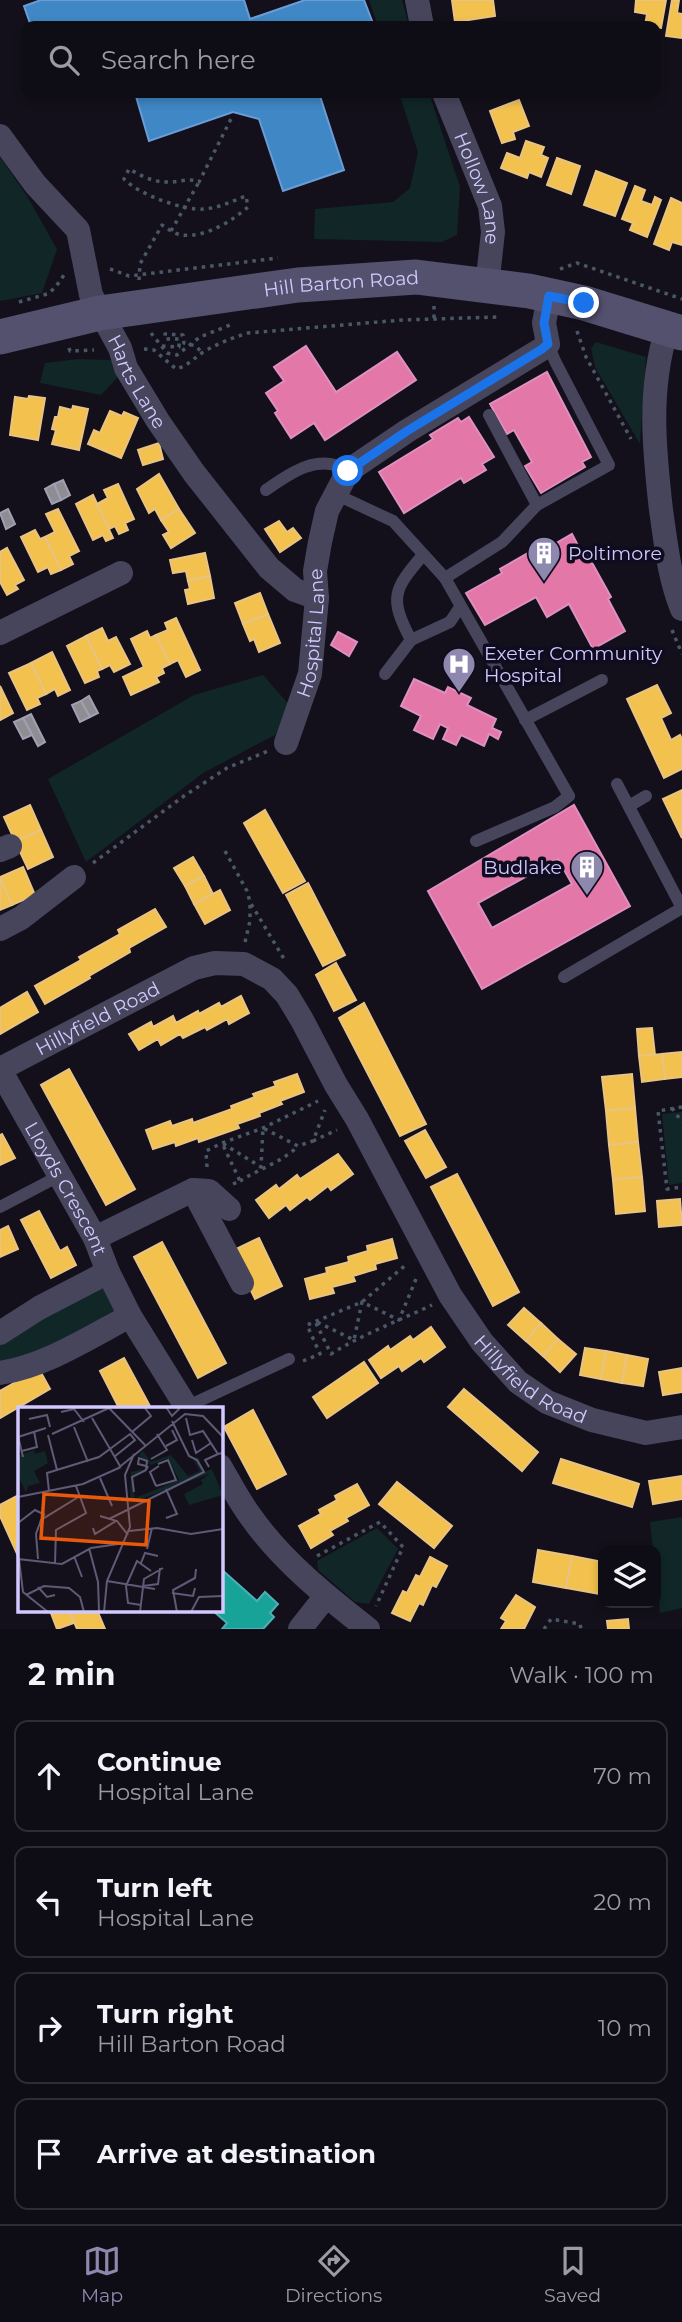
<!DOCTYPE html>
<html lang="en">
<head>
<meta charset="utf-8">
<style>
	:root { --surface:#0e0c14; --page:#1c1a22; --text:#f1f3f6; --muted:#9b9ba0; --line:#2e2c34; --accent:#8e88af }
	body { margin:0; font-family:Montserrat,sans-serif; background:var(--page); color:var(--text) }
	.controls { position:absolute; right:21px; bottom:21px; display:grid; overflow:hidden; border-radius:14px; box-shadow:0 4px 10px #0003 }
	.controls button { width:63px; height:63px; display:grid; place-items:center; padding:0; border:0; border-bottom:2px solid var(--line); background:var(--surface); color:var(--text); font:35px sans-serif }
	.stop { position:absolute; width:21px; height:21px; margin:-16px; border:5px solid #1a73e8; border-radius:50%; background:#fff }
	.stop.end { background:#1a73e8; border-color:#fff; box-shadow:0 2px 7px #0008 }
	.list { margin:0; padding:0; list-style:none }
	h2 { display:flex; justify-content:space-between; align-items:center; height:91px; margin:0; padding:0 28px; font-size:30px }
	h2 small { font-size:23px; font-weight:400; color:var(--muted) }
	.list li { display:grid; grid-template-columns:46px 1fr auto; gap:21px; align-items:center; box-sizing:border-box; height:112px; margin:0 14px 14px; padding:0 14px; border:2px solid var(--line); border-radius:14px }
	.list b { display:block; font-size:26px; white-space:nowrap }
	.list p { margin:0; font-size:23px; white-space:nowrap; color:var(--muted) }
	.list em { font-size:23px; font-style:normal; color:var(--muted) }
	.icon { flex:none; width:38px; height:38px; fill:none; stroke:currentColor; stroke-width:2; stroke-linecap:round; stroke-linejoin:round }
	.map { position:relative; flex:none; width:682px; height:1629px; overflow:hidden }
	.search { position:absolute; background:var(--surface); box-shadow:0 4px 10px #0003; left:21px; right:21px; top:21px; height:77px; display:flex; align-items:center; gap:18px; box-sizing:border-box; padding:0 24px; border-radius:14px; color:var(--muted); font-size:26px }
	.sheet { height:595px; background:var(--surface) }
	nav { display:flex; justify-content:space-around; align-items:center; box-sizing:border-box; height:98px; border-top:2px solid var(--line); background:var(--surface); font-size:19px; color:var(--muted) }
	nav a { display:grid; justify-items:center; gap:4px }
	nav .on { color:var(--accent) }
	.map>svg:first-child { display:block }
	.green { fill:#102627 }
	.homes { fill:#f2c14e; stroke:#e8c383; stroke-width:2 }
	.schools { fill:#3f88c5; stroke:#6b9cd6; stroke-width:2 }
	.health { fill:#e377a8; stroke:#de90c2; stroke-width:2; fill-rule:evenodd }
	.public { fill:#17a398; stroke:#4faeb7; stroke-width:2 }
	.industry { fill:#8d8d92; stroke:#a19fb3; stroke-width:2 }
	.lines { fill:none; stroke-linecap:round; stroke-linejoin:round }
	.path { stroke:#495866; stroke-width:3.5; stroke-dasharray:3.5 5; stroke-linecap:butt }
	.lane { stroke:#46455c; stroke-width:12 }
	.street { stroke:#46455c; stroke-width:24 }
	.secondary { stroke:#54516f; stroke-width:35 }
	.route { stroke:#1a73e8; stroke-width:9 }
	.labels { text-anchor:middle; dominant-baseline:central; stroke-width:7; stroke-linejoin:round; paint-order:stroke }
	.street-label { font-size:19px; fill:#d1c9ff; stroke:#100c1f }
	.poi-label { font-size:19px; fill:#d1c9ff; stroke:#100c1f; text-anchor:start }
	.inset-road { fill:none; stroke:#5f5a76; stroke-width:2 }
	.view { fill:#e8590c; fill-opacity:0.15; stroke:#e8590c; stroke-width:3.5 }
	.inset-edge { fill:none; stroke:#d1c9ff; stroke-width:3.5 }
</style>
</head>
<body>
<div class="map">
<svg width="682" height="1629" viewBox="0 0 682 1629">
	<rect width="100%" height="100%" fill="#13101b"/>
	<!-- green -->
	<g class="green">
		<path d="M369,0H402L409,26H378Z"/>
		<path d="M399,93H429L460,187L457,235L442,242L314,239L315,209L393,202L410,188L418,152Z"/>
		<path d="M0,157L27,196L57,249L42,293L0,301Z"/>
		<path d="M596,342L646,357L640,444L595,367L591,348Z"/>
		<path d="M79,359L110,360L115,363L119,376L101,395L40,383L45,363Z"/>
		<path d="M263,675L292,708L275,735L203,773L86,862L48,779L194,695Z"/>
		<path d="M682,1112V1183L669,1185L662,1114Z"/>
		<path d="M104,1278L124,1316L0,1369V1337Z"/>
		<path d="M682,1517V1608L660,1613L656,1550H653L650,1522Z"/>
		<path d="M377,1528L398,1549L369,1604L355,1602L318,1570L317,1561Z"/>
	</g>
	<!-- homes -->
	<g class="homes">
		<path d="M452,0H493L495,16L455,22Z"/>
		<path d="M636,0H666L661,28L645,26L647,14L635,12Z"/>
		<path d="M672,0H679L677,13L682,14V38L666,36Z"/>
		<path d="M519,100L529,126L513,132L515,139L502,143L490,111Z"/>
		<path d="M526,141L544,147L541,155L548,158L541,177L529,172L527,178L501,168L507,153L520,158Z"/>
		<path d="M557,158L580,166L571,194L547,185Z"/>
		<path d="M596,171L627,183L615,216L584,205Z"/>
		<path d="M635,186L645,190L641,201L652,205L655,197L661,200L647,237L630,230L633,223L622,219Z"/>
		<path d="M671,198L682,203V245L672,242L669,250L654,244Z"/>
		<path d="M29,396L45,398L38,440L10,435L15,397L28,399Z"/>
		<path d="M73,406L88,409L79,450L52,444L56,430L52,429L55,417H58L60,407L72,410Z"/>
		<path d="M110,411L122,416L124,412L138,418L121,458L88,444L94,430L100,433Z"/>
		<path d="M159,443L163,459L143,465L138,450Z"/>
		<path d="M159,474L179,509L161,520L155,509L149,513L137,489Z"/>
		<path d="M118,484L134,519L125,523L128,530L119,534L115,526L109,529L97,504L108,498L104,490Z"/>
		<path d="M93,495L113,538L106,541L103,535L93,540L76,504Z"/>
		<path d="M58,509L79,551L69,556L73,564L61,570L45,537L55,532L46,514Z"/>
		<path d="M179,509L195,533L171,548L163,535L169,532L161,520Z"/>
		<path d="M279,521L287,532L293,528L301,538L280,552L265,529Z"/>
		<path d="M35,530L40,539L45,537L61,570L51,574L48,567L38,572L21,537Z"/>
		<path d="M7,548L24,580L15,585L18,589L7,595L0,582V552Z"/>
		<path d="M205,553L210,576L188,581L186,571L173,573L170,560Z"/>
		<path d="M210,576L214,598L188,604L185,590L190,589L188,581Z"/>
		<path d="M260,593L268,614L243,624L235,603Z"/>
		<path d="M268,614L280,643L259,652L254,639L250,641L243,624Z"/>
		<path d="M176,618L200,670L186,677L178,660L170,664L156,635L168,630L165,623Z"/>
		<path d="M102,628L108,641L116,637L130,664L114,672L110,665L102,669L86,636Z"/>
		<path d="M147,631L150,638L156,635L170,664L162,668L164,673L156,677L159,682L131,695L123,677L144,667L131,639Z"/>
		<path d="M86,636L102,669L97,671L99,677L85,683L67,646Z"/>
		<path d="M52,652L70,690L58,696L55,689L46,694L31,663Z"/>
		<path d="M31,663L46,694L37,698L40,704L27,710L9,673Z"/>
		<path d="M657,685L671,713L661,718L671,740L680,735L682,739V769L664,778L627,699Z"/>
		<path d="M0,686L13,713L0,720Z"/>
		<path d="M682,790V838L663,799Z"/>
		<path d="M30,805L41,830L15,841L4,817Z"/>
		<path d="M265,810L305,881L283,893L244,823Z"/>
		<path d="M41,830L53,857L28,869L15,841Z"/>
		<path d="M193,857L204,876L185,886L174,868Z"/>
		<path d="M23,867L35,895L12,905L0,877Z"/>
		<path d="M204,876L213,894L194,904L185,886Z"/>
		<path d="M0,877L12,905L0,910Z"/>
		<path d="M308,883L345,955L323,966L286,895Z"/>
		<path d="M220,890L230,910L205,924L194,904Z"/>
		<path d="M155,909L166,927L129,948L130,952L89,976L90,978L45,1004L35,986L81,960L79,957L120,934L118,930Z"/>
		<path d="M336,963L356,1000L334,1011L316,975Z"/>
		<path d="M27,992L38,1012L0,1034V1008Z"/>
		<path d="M241,996L249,1013L229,1024L227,1019L207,1030L205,1027L183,1038L180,1034L161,1045L158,1039L139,1050L129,1034L151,1022L153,1027L173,1016L176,1023L198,1011L199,1014L219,1003L221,1007Z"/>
		<path d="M364,1003L426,1124L400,1136L339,1018Z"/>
		<path d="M652,1028L655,1055L639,1056L637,1029Z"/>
		<path d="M682,1052V1077L665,1079L662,1054Z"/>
		<path d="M662,1054L665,1079L642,1082L639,1056Z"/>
		<path d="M69,1069L135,1189L106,1205L41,1085Z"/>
		<path d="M297,1074L304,1092L280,1101L282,1104L259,1113L260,1116L237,1124L239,1128L199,1142L198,1138L176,1146L175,1142L153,1149L146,1130L170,1121L172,1126L192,1119L193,1123L232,1109L231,1106L255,1097L253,1094L276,1086L274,1082Z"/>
		<path d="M632,1074L635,1108L606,1111L602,1077Z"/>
		<path d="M635,1108L638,1142L609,1145L606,1111Z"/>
		<path d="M425,1130L446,1167L426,1178L405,1141Z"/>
		<path d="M2,1134L15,1158L0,1165V1135Z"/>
		<path d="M638,1142L642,1177L613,1180L609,1145Z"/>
		<path d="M338,1154L353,1174L331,1190L328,1186L310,1200L307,1197L290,1210L286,1205L269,1218L256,1200L276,1185L279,1189L297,1175L300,1179Z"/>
		<path d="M457,1174L519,1292L493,1306L431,1187Z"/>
		<path d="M642,1177L645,1211L616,1214L613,1180Z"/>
		<path d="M680,1199L682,1225L659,1227L657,1201Z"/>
		<path d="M39,1211L60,1251L67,1247L76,1265L51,1278L21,1220Z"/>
		<path d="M8,1226L18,1249L0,1257V1230Z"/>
		<path d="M259,1238L282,1286L255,1299L232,1251Z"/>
		<path d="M392,1239L397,1258L375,1264L376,1269L353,1276L355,1281L332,1287L334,1293L310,1299L305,1279L327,1273L326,1268L349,1262L348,1257L368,1251L367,1246Z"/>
		<path d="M162,1242L226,1363L198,1378L134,1257Z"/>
		<path d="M524,1308L541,1323L526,1341L508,1325Z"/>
		<path d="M541,1323L558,1339L543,1356L526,1341Z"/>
		<path d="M431,1327L445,1347L424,1362L421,1358L402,1371L399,1366L381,1378L369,1360L388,1346L390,1350L410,1336L413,1340Z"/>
		<path d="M558,1339L576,1354L560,1372L543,1356Z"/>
		<path d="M585,1348L606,1351L601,1379L580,1375Z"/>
		<path d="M606,1351L627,1355L622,1383L601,1379Z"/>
		<path d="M627,1355L648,1359L643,1386L622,1383Z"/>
		<path d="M124,1358L151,1408H119L100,1371Z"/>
		<path d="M364,1362L378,1383L327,1418L313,1397Z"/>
		<path d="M682,1368V1392L663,1395L659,1372Z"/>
		<path d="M39,1369L50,1389L0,1418V1391Z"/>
		<path d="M464,1389L538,1452L522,1471L448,1407Z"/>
		<path d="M253,1410L286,1474L257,1489L224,1427Z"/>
		<path d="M561,1459L639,1484L632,1507L553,1483Z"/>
		<path d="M682,1476V1499L653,1504L649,1481Z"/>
		<path d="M397,1482L452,1526L434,1548L379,1504Z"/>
		<path d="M357,1484L369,1505L346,1518L348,1521L330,1531L333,1535L311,1548L299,1526L321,1514L319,1510L337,1500L335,1496Z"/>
		<path d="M17,1496L19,1501V1558L0,1516V1505Z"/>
		<path d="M538,1550L572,1556L566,1588L533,1582Z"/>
		<path d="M572,1556L603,1562L600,1594L566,1588Z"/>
		<path d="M430,1557L447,1566L436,1587L432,1585L423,1605L419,1603L410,1621L392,1613L403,1591L407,1593L416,1575L420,1577Z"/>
		<path d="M516,1595L535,1607L524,1629H501L506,1621L501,1618Z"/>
		<path d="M60,1610H69L74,1623L57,1629L51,1613Z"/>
		<path d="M69,1610H97L105,1629H77Z"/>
		<path d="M628,1619L629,1629H608L607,1621Z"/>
	</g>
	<!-- schools -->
	<g class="schools">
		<path d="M41,0H244L250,19L305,0H364L374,26H188L187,22L175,26H31L24,6Z"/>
		<path d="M135,93H319L344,170L283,191L259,119L233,112L149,141Z"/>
	</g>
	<!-- health -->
	<g class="health">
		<path d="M306,346L336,392L397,352L416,380L325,440L314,423L291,438L275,413L278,411L266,393L284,381L274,367Z"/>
		<path d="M547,372L591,457L582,462L585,467L541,493L525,466L532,462L514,430L507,434L490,404Z"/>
		<path d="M469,417L494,457L482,464L486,470L464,483L461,478L404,513L379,472L433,439L430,435L458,418L461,422Z"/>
		<path d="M572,534L583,555L586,552L611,597L608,599L625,631L593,649L569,604L547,617L536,597L485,625L466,593L502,573L500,569L549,541L551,546Z"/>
		<path d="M338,632L357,642L349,656L331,645Z"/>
		<path d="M414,679L445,693L448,687L471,698L467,705L496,719L492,728L501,732L498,739L489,734L484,746L461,735L456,745L443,739L448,728L440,724L433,739L414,730L421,716L401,706Z"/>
		<path d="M574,805L630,906L482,989L428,891ZM558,859L572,884L492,928L478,903Z"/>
	</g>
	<!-- public -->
	<path class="public" d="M220,1568L257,1601L265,1592L278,1604L270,1613L274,1617L263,1629H222L227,1623L212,1610H220Z"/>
	<!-- industry -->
	<g class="industry">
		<path d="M63,480L70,495L61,500L54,484Z"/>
		<path d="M54,484L61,500L52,504L45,489Z"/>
		<path d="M8,509L15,524L6,529L0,513Z"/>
		<path d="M89,696L98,713L90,717L81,701Z"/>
		<path d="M81,701L90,717L80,722L72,705Z"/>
		<path d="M31,714L45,742L38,746L23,718Z"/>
		<path d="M23,718L32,735L23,739L14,722Z"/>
	</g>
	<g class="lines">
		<!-- path -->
		<g class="path">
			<path d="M171,231L199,182"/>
			<path d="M110,269L129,276L278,258"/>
			<path d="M560,269L577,263L682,299"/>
			<path d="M139,280L140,264L162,225C168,229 175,234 182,235C205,238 232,221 248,207L246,196C232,201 219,208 204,209C184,211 138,194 124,179L129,169C140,175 152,182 166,182C177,183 189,177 199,182L232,117"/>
			<path d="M19,302L47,294L55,288L64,275"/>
			<path d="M434,306V318"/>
			<path d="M577,331L586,357L631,439"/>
			<path d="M151,333L167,353L177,355L200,337L230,325"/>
			<path d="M162,346L179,347V339H165V334L183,335L184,343L196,346L202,353"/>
			<path d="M69,348L70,351L94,350"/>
			<path d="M144,349L154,350L176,369C188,366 195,357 205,351C219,343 232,338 248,333L402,320L497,317"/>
			<path d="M672,630L682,654"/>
			<path d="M225,851L247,891L250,902L284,959"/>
			<path d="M93,863L184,796L227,768L268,751"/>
			<path d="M245,942L250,921V904"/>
			<path d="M682,1107L658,1111L667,1189L682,1187"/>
			<path d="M672,1108L682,1122"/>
			<path d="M313,1141L337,1130"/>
			<path d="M207,1167L206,1151L222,1143L263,1128L318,1101"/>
			<path d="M240,1181C257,1170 284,1161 298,1146"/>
			<path d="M233,1184L240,1181L222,1143L261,1167L263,1128L298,1146L313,1141L325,1110"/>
			<path d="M416,1279L399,1320L362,1302L354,1340L315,1321L331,1354C363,1334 398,1321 432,1305"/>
			<path d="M303,1361L320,1354L307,1325L362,1302L408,1263"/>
			<path d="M317,1556L380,1522L403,1547L376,1606"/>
			<path d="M544,1629L551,1619L580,1624L581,1629"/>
		</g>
		<!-- lane -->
		<g class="lane">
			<path d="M266,490C290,473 319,452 348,471"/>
			<path d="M335,494L393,521L445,578L569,796L555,807L476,841"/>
			<path d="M537,505L609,465L555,361L548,344"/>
			<path d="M445,578L502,542L537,505L489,415"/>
			<path d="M411,640C389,598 393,590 423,555"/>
			<path d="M385,674L411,640L450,622L460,607"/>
			<path d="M525,720L602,680"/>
			<path d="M629,806L646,796"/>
			<path d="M564,977L682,908L617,784"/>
			<path d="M0,1207L61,1175"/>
			<path d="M186,1407L289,1359"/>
		</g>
		<!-- street -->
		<g class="street">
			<path d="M417,0L422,26"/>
			<path id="s1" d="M444,93L490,206L493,232L487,286"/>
			<path id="s2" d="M0,136L35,184L78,230L91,295L120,348L126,368L158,421L194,473L269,568L295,590L317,598"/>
			<path d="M667,329C648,389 654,448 661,510C666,544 669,577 682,609"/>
			<path d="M0,633L121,573"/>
			<path id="s3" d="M286,743L310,674L317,598L315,571L320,542L327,511L348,471L407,431L542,349L548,344L544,323L549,296"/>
			<path d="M0,850L10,846"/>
			<path d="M0,929L21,918L74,877"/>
			<path id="s4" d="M0,1069L194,968L215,963L244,964L272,979L287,995L302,1020L336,1085L357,1119L450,1295L482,1342L518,1382L547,1402L592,1420L646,1433L682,1427"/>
			<path id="s5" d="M0,1070L95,1238L108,1272L130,1316L187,1408"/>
			<path d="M193,1190L242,1283"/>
			<path d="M95,1238L193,1190L209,1191L229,1209"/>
			<path d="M0,1333L39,1308L108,1272"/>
			<path d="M0,1373C46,1366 90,1337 130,1316"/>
			<path d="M220,1466C230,1483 239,1501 251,1517C282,1561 326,1596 368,1629"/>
			<path d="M300,1629L326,1596"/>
		</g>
		<!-- secondary -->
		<path class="secondary" id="s6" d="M0,337L100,313L298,285L416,277L529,291L584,303L682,333"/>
	</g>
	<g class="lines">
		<!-- route -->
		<path class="route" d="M348,471L407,431L542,349L548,344L544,323L549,296L584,303"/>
	</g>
	<!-- icons -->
	<defs>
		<symbol id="building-pin" viewBox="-11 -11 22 30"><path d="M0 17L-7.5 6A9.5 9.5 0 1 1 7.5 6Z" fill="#8e88af" stroke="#100c1f"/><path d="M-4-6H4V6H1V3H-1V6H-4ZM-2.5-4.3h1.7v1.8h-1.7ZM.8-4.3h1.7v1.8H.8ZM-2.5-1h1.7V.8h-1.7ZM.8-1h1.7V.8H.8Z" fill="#fff"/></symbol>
		<symbol id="hospital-pin" viewBox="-11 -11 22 30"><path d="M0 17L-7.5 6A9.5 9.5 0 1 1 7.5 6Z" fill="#8e88af" stroke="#100c1f"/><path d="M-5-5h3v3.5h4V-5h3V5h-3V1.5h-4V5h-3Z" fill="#fff"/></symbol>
	</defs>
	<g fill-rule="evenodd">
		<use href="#building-pin" x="525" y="534" width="38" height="52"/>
		<use href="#hospital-pin" x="440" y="645" width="38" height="52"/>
		<use href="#building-pin" x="568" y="848" width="38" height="52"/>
	</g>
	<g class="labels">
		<!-- street labels -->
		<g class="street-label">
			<text stroke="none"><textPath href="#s1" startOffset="102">Hollow Lane</textPath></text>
			<text stroke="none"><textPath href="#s6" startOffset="346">Hill Barton Road</textPath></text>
			<text stroke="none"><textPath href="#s2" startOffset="287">Harts Lane</textPath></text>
			<text stroke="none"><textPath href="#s3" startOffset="114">Hospital Lane</textPath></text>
			<text stroke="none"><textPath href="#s4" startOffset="110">Hillyfield Road</textPath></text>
			<text stroke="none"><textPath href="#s5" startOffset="136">Lloyds Crescent</textPath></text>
			<text stroke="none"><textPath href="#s4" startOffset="784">Hillyfield Road</textPath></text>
		</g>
		<!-- poi labels -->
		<g class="poi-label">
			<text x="568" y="553">Poltimore</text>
			<text x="484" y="653">Exeter Community<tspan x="484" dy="22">Hospital</tspan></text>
			<text x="562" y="867" text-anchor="end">Budlake</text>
		</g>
	</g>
	<!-- overview -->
	<g transform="translate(18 1407)">
		<rect width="205" height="205" fill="#13101b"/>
		<path d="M16,43L17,47L27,44L30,56L16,64L22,76L10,79L8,86L0,68V49ZM125,44L133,55L153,48L170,69L182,64L175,52L180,50L187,65L194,62L205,88L171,98L166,87L185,77L183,73L191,67L112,96L113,65L125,62L113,72L117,91L161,73L150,51L133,58L121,48Z" fill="#102627"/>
		<path class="inset-road" d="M90,0L127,38M148,0L154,9L162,1M43,5L56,2L66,15M74,11L102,59M168,11L172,28L185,24L200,47L204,46M11,12L29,8L32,20M56,20L70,55M114,25L133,9L127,1M34,27L91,1M30,28L39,63M0,29L5,50M0,30L28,21M174,33L178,46L193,36M148,39L159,33L154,23M4,44L19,40L16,24M133,52L149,43L139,27M128,59L120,57L121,51L129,54L128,63L130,59M191,60L187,53L200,47M99,62L167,7L185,9L205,30M82,71L94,99M138,79L158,73L150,53L140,57M138,79L132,65L141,59M148,82L159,107L148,111M31,84L29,66L81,50L112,27L117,33L96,50M116,85L114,70L128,63M0,90L65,77L103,60M82,109L99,114L110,128M91,112L186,65L179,53L171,49L154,14M0,116L17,103L27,108M75,121L77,127L98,114M111,124L139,121L173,127L205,122M71,141L80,175L81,204M129,142L134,121M56,149L64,170M0,152L44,157L73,141L107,136M1,152L5,185L30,205M20,152L18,127L23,113L62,89M37,156L38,123L68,106L58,79M123,156L127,146L140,149M89,174L137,182M125,179L140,177L142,161M20,180L29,190L37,188M154,186L175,189L177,181M8,188L26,179L51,181L62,190L66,205M123,198L110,196L108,179L119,154L133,164M86,205L89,174L112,120L107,68L116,47M122,205L126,172L145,161M159,205L155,183L177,171L178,162M173,205L181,190L205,189"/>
		<path class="view" d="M26,87L131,94L128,138L23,131Z"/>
		<rect width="205" height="205" class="inset-edge"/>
	</g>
</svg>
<div class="controls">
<button><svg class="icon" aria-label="layers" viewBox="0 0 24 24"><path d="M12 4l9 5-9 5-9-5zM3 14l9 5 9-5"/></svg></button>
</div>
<div class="stop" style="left:348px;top:471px"></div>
<div class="stop end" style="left:584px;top:303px"></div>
<div class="search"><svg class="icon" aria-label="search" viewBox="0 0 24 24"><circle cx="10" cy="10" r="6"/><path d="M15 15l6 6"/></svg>Search here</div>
</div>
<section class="sheet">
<h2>2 min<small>Walk · 100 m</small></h2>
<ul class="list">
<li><svg class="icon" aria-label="ahead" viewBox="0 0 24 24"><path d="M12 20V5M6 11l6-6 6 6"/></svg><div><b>Continue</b><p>Hospital Lane</p></div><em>70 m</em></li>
<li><svg class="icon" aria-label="left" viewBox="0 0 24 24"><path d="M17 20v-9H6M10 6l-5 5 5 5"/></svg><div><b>Turn left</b><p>Hospital Lane</p></div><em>20 m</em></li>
<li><svg class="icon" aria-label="right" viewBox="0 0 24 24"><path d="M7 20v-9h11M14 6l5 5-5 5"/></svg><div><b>Turn right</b><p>Hill Barton Road</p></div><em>10 m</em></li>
<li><svg class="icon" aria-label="arrive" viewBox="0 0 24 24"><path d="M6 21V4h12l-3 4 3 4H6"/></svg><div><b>Arrive at destination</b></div></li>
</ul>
</section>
<nav>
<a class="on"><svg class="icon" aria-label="map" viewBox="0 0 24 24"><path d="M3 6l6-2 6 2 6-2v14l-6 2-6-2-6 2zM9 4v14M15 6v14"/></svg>Map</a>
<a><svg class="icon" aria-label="directions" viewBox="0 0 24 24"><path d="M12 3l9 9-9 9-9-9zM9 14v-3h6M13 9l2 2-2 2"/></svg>Directions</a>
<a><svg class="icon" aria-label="saved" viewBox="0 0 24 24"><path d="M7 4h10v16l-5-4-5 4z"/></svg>Saved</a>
</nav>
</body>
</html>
